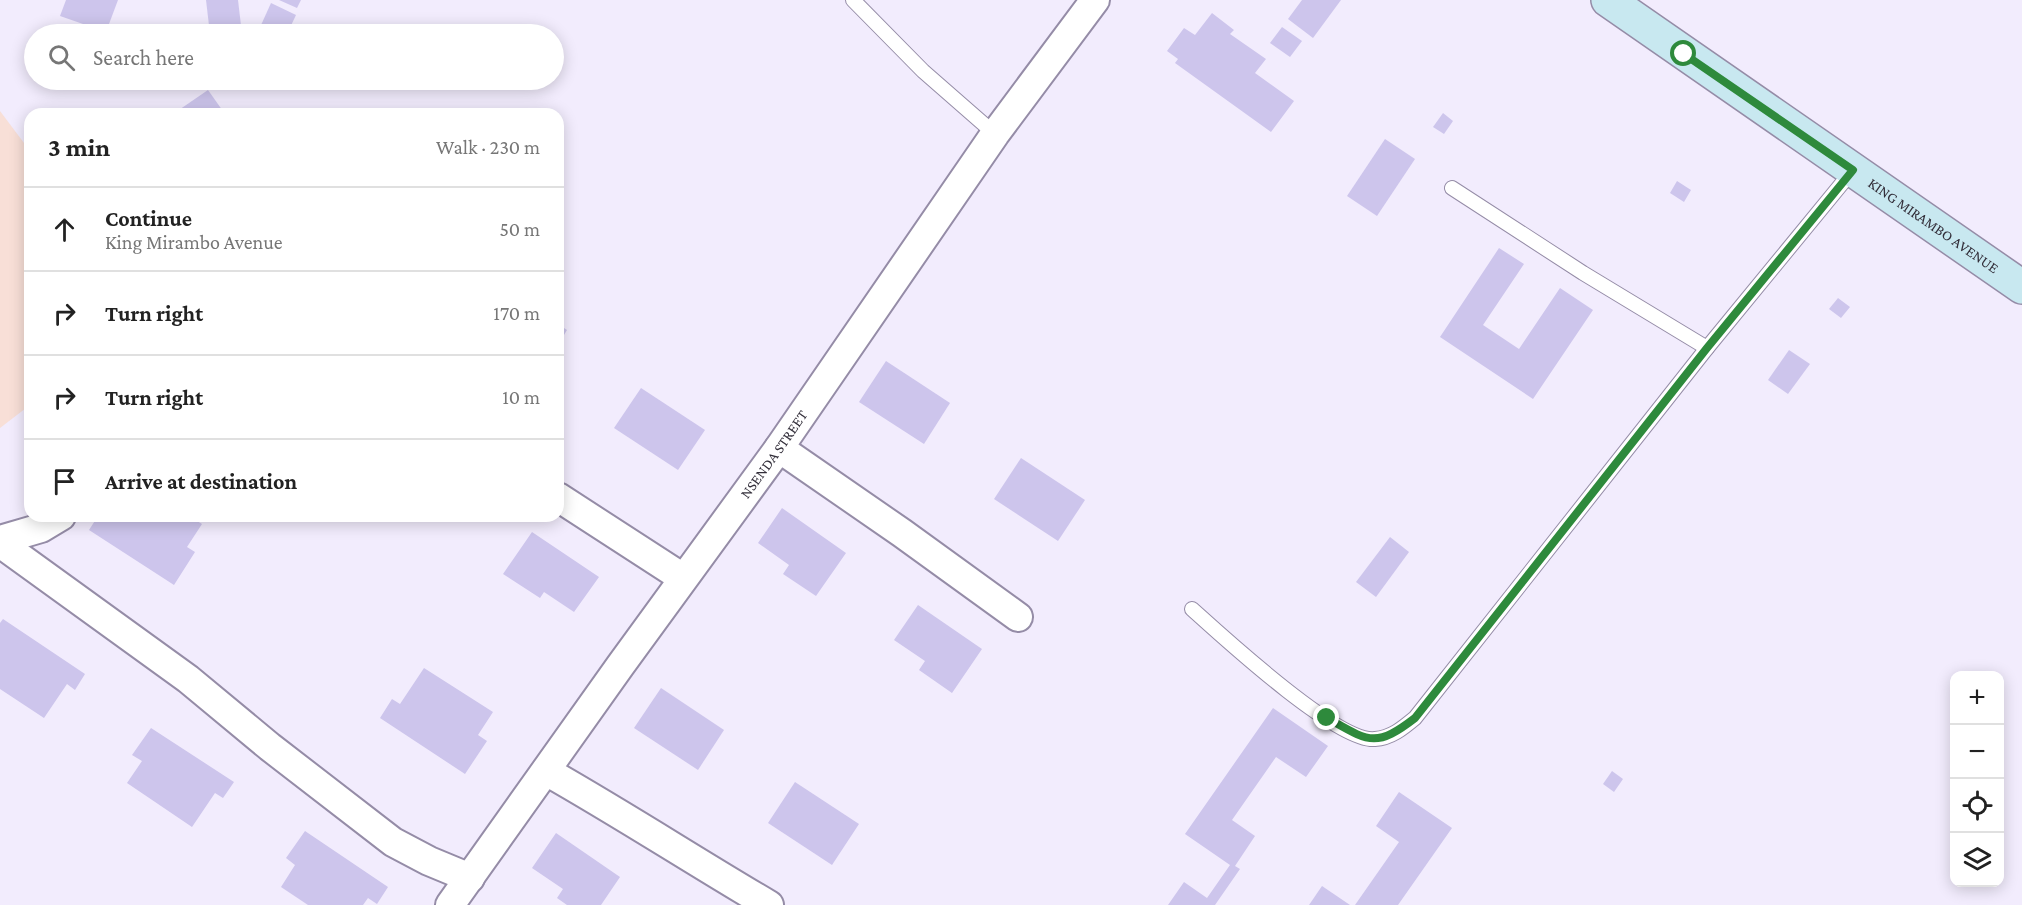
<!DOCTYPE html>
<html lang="en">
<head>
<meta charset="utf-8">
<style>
	:root { --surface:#fff; --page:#f2f2f2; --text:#222; --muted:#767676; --line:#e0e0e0 }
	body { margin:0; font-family:"Crimson Pro",serif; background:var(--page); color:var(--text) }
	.controls { position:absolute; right:18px; bottom:18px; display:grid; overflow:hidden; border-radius:12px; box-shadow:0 3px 15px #0003 }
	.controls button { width:54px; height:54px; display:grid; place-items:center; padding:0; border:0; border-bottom:2px solid var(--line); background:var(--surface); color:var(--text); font:30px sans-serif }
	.stop { position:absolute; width:18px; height:18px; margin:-14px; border:4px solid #2e8a3c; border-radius:50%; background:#fff }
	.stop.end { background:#2e8a3c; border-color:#fff; box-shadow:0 2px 6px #0008 }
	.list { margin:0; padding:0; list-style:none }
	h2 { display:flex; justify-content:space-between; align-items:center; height:78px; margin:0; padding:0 24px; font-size:26px }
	h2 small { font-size:20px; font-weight:400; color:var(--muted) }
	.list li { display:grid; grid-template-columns:39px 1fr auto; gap:18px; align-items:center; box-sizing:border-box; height:84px; padding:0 24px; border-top:2px solid var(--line) }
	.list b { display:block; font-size:22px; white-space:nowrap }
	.list p { margin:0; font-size:20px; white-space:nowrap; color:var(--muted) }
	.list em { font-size:20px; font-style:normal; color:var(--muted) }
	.icon { flex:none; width:33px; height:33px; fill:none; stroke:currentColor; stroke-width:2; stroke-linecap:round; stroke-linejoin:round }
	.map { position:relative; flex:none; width:2022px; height:905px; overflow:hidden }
	.search { position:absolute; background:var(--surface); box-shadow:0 3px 15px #0003; left:24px; top:24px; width:540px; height:66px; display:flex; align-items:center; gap:15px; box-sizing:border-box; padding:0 21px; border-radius:33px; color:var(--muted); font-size:22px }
	.panel { position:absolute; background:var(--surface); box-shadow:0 3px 15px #0003; left:24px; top:108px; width:540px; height:414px; border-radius:18px }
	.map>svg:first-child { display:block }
	.education { fill:#f8dfd7 }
	.building { fill:#cdc5ec }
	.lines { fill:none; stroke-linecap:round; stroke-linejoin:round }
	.lane-casing { stroke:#958ca7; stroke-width:16 }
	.street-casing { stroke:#958ca7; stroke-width:32 }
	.secondary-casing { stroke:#958ca7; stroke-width:36 }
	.lane { stroke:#fff; stroke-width:14 }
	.street { stroke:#fff; stroke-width:28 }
	.secondary { stroke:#c8e8f0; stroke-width:33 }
	.route { stroke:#2e8a3c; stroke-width:8 }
	.labels { text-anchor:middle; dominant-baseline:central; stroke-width:6; stroke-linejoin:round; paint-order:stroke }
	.street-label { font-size:15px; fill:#332f3a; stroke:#f2ecfd }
</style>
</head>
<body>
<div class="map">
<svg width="2022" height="905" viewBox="0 0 2022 905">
	<rect width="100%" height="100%" fill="#f2ecfd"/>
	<!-- education -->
	<path class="education" d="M0,111L30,151V405L0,428Z"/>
	<!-- building -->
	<g class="building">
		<path d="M66,0H118L106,32L60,16Z"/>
		<path d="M206,0H238L242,34H210Z"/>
		<path d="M279,0H301L297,8Z"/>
		<path d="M1302,0H1341L1313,38L1288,19Z"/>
		<path d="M271,3L296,15L287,34H257Z"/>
		<path d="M1212,13L1234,30L1230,34L1266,59L1255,73L1294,101L1271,132L1175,63L1178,59L1167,51L1184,28L1195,35Z"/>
		<path d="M1282,27L1302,41L1290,57L1270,43Z"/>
		<path d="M208,90L225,114H173Z"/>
		<path d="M1443,113L1453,121L1444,134L1433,127Z"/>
		<path d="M1385,139L1415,159L1377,216L1347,196Z"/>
		<path d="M1677,181L1691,190L1684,202L1670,193Z"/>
		<path d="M1499,248L1524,264L1483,325L1519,349L1560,288L1593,310L1533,399L1440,337Z"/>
		<path d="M1838,298L1850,307L1841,318L1829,309Z"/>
		<path d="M558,324L567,330L558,345Z"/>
		<path d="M1789,350L1810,364L1788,394L1768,380Z"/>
		<path d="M886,361L950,403L924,444L859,402Z"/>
		<path d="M641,388L705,430L678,470L614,428Z"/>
		<path d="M1021,458L1085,500L1058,541L994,499Z"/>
		<path d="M782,508L846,553L816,596L783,574L789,565L758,543Z"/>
		<path d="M98,516H189L202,524L187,547L195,552L174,585L89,530Z"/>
		<path d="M532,532L599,577L574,612L544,592L540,598L503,574Z"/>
		<path d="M1390,537L1409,552L1376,597L1356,582Z"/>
		<path d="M918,605L982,649L952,693L919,670L925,661L894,640Z"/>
		<path d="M3,619L85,674L75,690L67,684L44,718L0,689V623Z"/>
		<path d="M424,668L493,712L478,735L487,741L465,774L380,718L392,699L400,704Z"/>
		<path d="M661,688L724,730L698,770L634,728Z"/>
		<path d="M1273,708L1328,746L1306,777L1276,757L1232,820L1255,836L1235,866L1240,869L1215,905H1168L1184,882L1207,898L1230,865L1185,834Z"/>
		<path d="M151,728L234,782L223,798L215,793L192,827L127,783L142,761L132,755Z"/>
		<path d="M1612,771L1623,779L1614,792L1603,784Z"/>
		<path d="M795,782L859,824L832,865L768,823Z"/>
		<path d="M1399,792L1452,828L1398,905H1355L1399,842L1376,826Z"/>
		<path d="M305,831L388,887L377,904L368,898L363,905H308L281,887L295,865L286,858Z"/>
		<path d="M556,833L620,877L601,905H567L557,898L563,889L532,868Z"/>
		<path d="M1322,886L1350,905H1309Z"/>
	</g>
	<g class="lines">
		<defs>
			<g id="lane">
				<path d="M853,0L923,71L995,134"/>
				<path d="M1452,188L1583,273L1707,348"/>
				<path d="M1192,609C1222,636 1338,743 1375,739C1391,738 1403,728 1415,718L1707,348L1853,170"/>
			</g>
			<g id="street">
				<path d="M779,448L902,533L1018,617"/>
				<path d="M558,497L683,578"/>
				<path d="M0,540L41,528L61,516"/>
				<path d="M0,543L188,679L270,747L393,842L429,861L470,878"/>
				<path d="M546,771C622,814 694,861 769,905"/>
				<path id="s1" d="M450,905L620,666L779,448L995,134L1095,0"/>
			</g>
			<g id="secondary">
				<path id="s2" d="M1608,0L2022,287"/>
			</g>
		</defs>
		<!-- lane casing -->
		<use href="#lane" class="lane-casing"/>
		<!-- street casing -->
		<use href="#street" class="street-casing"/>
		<!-- secondary casing -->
		<use href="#secondary" class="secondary-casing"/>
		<!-- lane -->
		<use href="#lane" class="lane"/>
		<!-- street -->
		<use href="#street" class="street"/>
		<!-- secondary -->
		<use href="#secondary" class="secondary"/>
	</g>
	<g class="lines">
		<!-- route -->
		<path class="route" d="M1327,718C1368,741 1375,749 1415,718L1707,348L1853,170L1684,54"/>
	</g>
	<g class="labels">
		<!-- street labels -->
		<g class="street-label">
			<text stroke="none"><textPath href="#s2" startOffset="396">KING MIRAMBO AVENUE</textPath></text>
			<text stroke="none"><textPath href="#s1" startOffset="555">NSENDA STREET</textPath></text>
		</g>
	</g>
</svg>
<div class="controls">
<button>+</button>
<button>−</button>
<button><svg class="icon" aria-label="locate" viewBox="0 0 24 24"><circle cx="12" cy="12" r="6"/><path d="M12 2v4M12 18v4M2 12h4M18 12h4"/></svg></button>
<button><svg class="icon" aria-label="layers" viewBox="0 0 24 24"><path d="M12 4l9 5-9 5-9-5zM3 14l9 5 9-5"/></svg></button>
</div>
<div class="stop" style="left:1684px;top:54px"></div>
<div class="stop end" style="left:1327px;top:718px"></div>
<div class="search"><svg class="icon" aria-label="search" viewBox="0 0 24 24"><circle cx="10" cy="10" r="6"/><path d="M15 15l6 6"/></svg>Search here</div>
<section class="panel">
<h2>3 min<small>Walk · 230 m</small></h2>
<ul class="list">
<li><svg class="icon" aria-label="ahead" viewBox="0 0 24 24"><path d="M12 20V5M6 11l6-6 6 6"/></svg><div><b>Continue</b><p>King Mirambo Avenue</p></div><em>50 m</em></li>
<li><svg class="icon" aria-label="right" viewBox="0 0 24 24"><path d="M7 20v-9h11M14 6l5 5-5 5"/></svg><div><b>Turn right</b></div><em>170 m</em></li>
<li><svg class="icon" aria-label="right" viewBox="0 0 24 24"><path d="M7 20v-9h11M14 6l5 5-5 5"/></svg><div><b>Turn right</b></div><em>10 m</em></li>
<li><svg class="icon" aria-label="arrive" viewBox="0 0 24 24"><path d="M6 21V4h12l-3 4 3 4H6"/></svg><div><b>Arrive at destination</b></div></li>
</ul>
</section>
</div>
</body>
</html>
